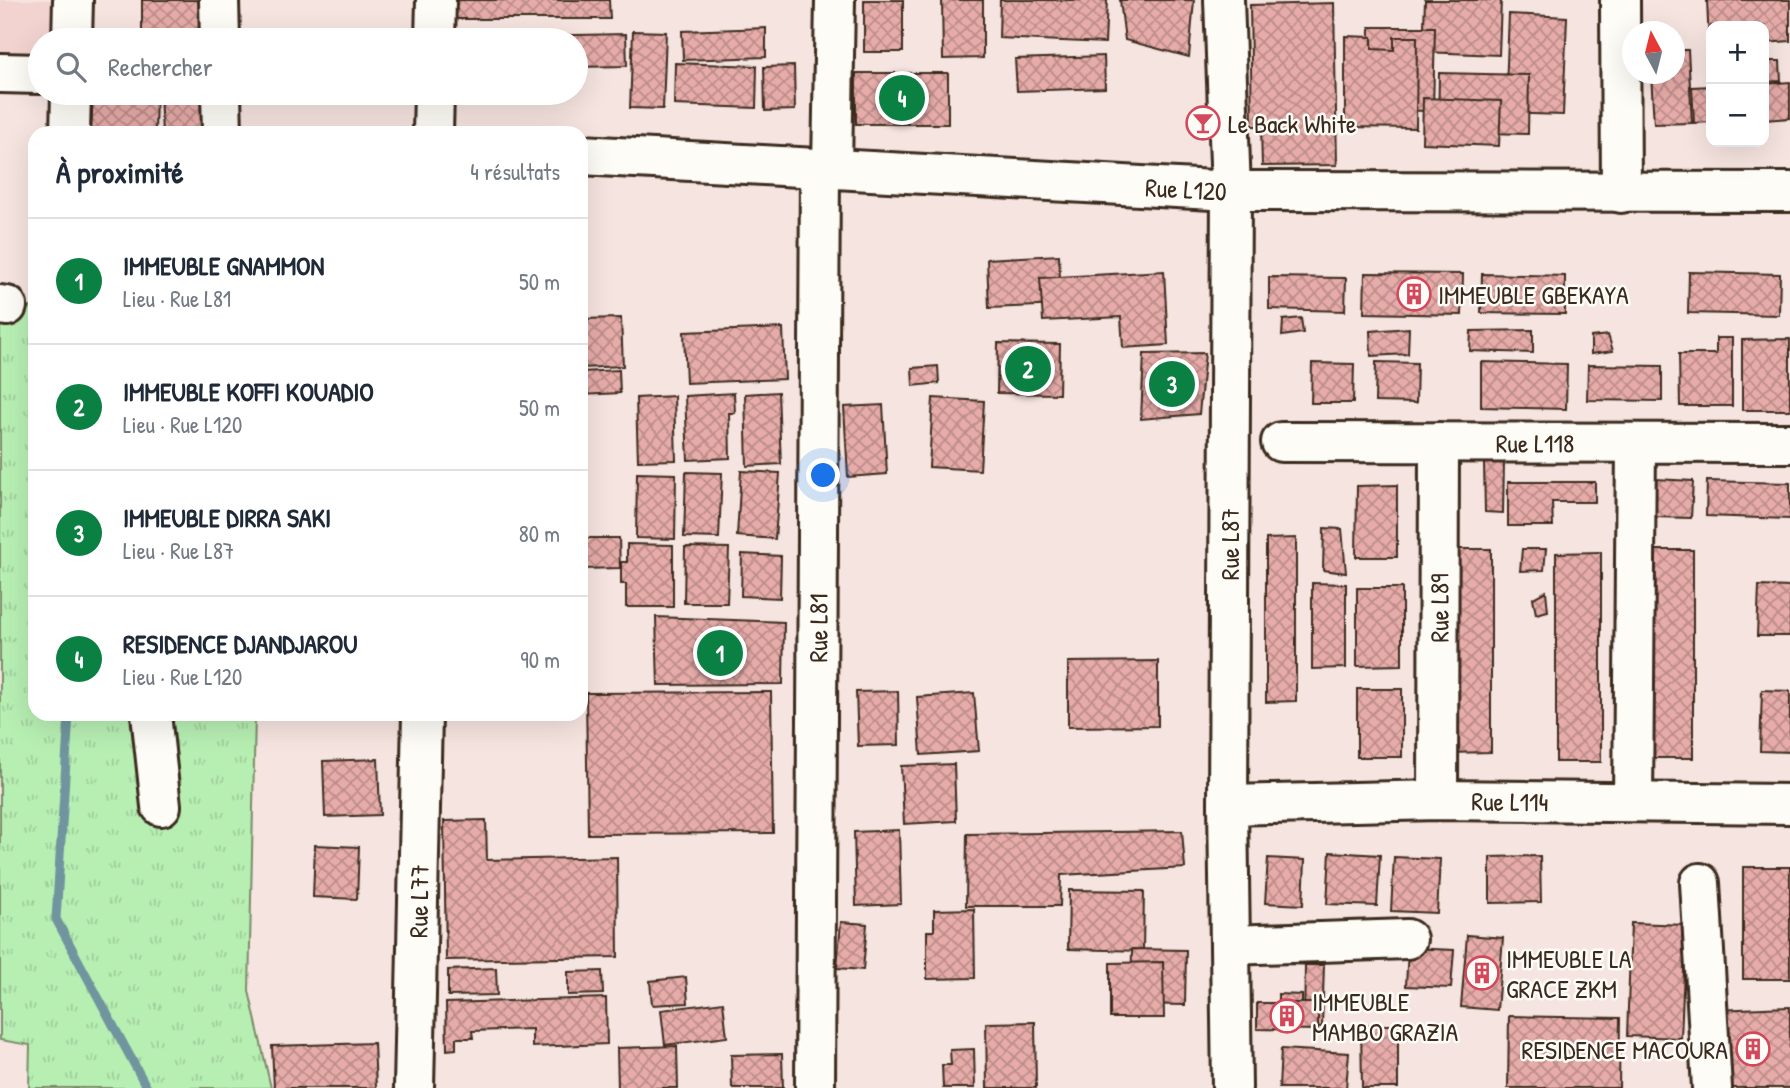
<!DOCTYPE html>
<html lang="fr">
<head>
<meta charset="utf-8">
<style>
	:root { --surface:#fff; --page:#f2f2f3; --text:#1f2937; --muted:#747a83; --line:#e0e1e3; --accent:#0b8043 }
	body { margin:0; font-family:"Patrick Hand",sans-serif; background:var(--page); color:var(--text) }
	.controls { position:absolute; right:21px; top:21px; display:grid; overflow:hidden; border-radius:14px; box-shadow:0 7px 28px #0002 }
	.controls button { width:63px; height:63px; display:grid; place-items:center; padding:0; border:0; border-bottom:2px solid var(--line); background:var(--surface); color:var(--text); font:35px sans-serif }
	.compass { position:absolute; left:1622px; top:21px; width:63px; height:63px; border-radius:50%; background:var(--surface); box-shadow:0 7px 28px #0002; rotate:353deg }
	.you { position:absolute; left:824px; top:476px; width:24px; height:24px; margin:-18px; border:5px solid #fff; border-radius:50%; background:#1a73e8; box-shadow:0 0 0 10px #1a73e833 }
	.badge { display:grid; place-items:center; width:46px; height:46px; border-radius:50%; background:var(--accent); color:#fff; font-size:23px; font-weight:700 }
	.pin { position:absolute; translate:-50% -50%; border:4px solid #fff; box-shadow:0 2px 7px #0006 }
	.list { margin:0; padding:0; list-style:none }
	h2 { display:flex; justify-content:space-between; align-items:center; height:91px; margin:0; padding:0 28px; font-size:30px }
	h2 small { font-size:23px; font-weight:400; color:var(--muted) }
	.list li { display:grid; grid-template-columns:46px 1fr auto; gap:21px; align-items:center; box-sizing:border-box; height:126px; padding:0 28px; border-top:2px solid var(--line) }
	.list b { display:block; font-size:26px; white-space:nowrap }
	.list p { margin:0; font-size:23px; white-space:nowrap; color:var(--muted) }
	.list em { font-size:23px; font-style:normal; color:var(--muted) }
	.icon { flex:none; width:38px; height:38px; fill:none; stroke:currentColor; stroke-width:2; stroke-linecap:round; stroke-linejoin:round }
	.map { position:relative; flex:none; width:1790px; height:1088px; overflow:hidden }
	.search { position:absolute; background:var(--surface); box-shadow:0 7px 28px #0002; left:28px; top:28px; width:560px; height:77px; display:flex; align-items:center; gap:18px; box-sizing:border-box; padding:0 24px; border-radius:38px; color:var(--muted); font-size:26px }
	.panel { position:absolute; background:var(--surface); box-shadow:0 7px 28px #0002; left:28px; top:126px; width:560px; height:595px; border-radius:21px }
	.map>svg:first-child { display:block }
	.built { fill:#f2d3d0 }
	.grass { fill:url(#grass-tufts); stroke:#798c68; stroke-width:2 }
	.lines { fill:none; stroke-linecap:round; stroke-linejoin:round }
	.stream { stroke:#6f959e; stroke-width:9 }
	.building { fill:url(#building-cross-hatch); stroke:#3b2a1e; stroke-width:2 }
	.minor-casing { stroke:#3b2a1e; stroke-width:44 }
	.minor { stroke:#fdfcf7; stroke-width:38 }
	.labels { text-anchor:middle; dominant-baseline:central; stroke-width:5; stroke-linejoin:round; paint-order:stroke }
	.poi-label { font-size:26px; fill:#3b2a1e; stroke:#fdfcf7; text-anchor:start }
	.street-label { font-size:26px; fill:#3b2a1e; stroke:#fdfcf7 }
</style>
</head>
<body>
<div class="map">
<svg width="1790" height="1088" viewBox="0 0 1790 1088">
	<defs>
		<pattern id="grass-tufts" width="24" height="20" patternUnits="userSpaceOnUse" patternTransform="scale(1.75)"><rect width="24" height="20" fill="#b7efb3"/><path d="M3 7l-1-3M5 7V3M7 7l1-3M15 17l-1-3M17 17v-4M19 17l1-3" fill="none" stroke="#9ecd9a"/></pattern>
		<pattern id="building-cross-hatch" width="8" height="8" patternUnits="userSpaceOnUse" patternTransform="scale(1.75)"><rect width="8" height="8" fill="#e7aca9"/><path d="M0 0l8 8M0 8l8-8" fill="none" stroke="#bc8c89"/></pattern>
	</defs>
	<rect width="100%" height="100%" fill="#f6e4e0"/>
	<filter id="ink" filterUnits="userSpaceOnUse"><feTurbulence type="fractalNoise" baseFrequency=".0143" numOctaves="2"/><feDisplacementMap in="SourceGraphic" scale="14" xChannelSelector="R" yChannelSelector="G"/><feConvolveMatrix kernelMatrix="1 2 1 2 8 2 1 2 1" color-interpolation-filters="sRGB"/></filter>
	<g filter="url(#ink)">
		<!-- built -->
		<path class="built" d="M0,0H64V40H40V53H0Z"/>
		<!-- grass -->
		<path class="grass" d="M0,306L35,307V714H255L249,991L271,1088H29L30,1045L0,1040Z"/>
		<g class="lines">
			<!-- stream -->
			<path class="stream" d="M69,714L56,919L147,1088"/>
		</g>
		<!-- building -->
		<g class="building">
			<rect x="142" y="0" width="60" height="40"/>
			<path d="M449,0H609L610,19H448Z"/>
			<rect x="864" y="0" width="39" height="52"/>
			<path d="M942,0H983V58L943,59Z"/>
			<path d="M1000,0H1107L1105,43L999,38Z"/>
			<path d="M1120,0H1194L1189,57L1125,40Z"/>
			<path d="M1425,0H1501L1499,55L1423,52Z"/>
			<path d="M1707,0H1790V41L1764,43V26H1711L1709,45Z"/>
			<path d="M1334,3L1337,165L1262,166L1261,126H1252L1250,5Z"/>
			<path d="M1509,14L1567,17L1563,115L1505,113Z"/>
			<path d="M1370,27H1435L1433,111L1369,110Z"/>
			<path d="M766,28V57L683,60L682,31Z"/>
			<path d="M633,31L666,32L663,109L630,108Z"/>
			<path d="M626,34L627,66L576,67V40H471V37Z"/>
			<path d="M1345,36L1372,37V49L1394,50V37H1417L1416,128L1345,127Z"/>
			<path d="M1674,50H1688L1692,123L1654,124L1651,74H1674Z"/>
			<path d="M1104,56L1105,88L1017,91L1015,59Z"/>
			<path d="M1764,61H1780L1781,81L1764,82Z"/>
			<path d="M675,63L757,66L756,108L674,105Z"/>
			<path d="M794,66L795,110L765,111L764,67Z"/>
			<rect x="856" y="73" width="92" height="51"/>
			<path d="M1439,73L1529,75L1528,134L1438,132Z"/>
			<path d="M1790,82V118L1764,120V84Z"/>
			<path d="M1711,86V122L1694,123L1692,87Z"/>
			<path d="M93,93H156L155,133H91Z"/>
			<path d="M160,93H204L206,133H162Z"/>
			<path d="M1423,98L1501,101L1499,146L1422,143Z"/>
			<path d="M1059,255L1061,305L989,308L987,259Z"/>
			<path d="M1164,271L1168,345L1123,348L1121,317L1043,321L1040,278Z"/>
			<path d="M1689,272L1780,274L1779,315L1688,313Z"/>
			<path d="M1365,273L1463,274L1462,315L1364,313Z"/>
			<path d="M1482,274L1565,276V314L1481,313Z"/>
			<path d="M1269,277L1346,278L1345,311L1269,309Z"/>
			<path d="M621,318L623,366L581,368V319Z"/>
			<path d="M1301,318L1303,333L1282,336L1283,320Z"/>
			<path d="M783,328L785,379L686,383L684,332Z"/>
			<path d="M1409,328L1408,354L1371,356L1370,331Z"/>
			<path d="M1533,330V353L1470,351L1471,331Z"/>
			<path d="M1608,335L1613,351L1591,354V337Z"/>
			<path d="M1716,338H1732V406H1680L1679,354H1716Z"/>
			<path d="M1790,339V410H1742V340Z"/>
			<path d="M998,343L1060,344L1059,394L997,393Z"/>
			<path d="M1205,353L1199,414L1141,419L1144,354Z"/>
			<path d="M1376,362L1417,363L1416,403L1375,402Z"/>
			<path d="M1481,362L1567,364L1566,409L1481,407Z"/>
			<path d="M1312,363L1354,364L1353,403H1311Z"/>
			<path d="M1588,365L1662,366V401L1587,400Z"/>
			<path d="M938,366L939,383L913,386L912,368Z"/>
			<path d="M619,370L620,393L581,395V372Z"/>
			<path d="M778,392L781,464L747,466L745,394Z"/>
			<path d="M734,393L735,413H729L730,458L688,460L685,396Z"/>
			<path d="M674,396L676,460L638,461L636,398Z"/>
			<path d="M933,398L984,401L980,470L929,467Z"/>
			<path d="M883,405L887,474L848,477L844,407Z"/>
			<path d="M1484,462H1504L1503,513L1485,512Z"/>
			<path d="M741,471L780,473L775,539L737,536Z"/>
			<path d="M686,472L722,473L719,538L684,537Z"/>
			<path d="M637,473L676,474L675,539L636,538Z"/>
			<path d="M1655,479L1693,481L1691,518L1653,517Z"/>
			<path d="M1707,481L1790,483V519L1706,516Z"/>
			<path d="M1508,482H1595V502H1552L1553,526H1508Z"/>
			<path d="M1397,485V557H1356L1357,486Z"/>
			<path d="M1324,528L1342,529L1346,573L1323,570Z"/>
			<path d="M581,538H619L620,568L581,569Z"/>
			<path d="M1296,538V701L1266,702V539Z"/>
			<path d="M627,544L673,545V607H626V584H621V562H627Z"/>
			<path d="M685,547L729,548L727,603H684Z"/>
			<path d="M1448,549H1491V752L1448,753Z"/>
			<path d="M1522,549H1546L1544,570L1520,571Z"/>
			<rect x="1650" y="550" width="43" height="208"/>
			<path d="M1601,552V762H1556V553Z"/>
			<path d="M742,554L781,556L780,598L741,596Z"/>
			<path d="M1312,583L1346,584V668L1312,669Z"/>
			<path d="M1759,586L1790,587V636H1757Z"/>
			<path d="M1357,588H1402V665L1357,666Z"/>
			<path d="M1546,591L1548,611L1536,614L1533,598Z"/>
			<path d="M656,617L784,622L783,684L658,685Z"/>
			<path d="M1158,661V726L1068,727V662Z"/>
			<rect x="1357" y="689" width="45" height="68"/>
			<path d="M1762,690L1790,691V752L1760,751Z"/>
			<path d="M898,691L899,745L858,746L856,692Z"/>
			<path d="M771,692L773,833L588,834L586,693Z"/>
			<path d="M974,693L979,751L921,755L917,697Z"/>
			<path d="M378,759L380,815L325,817L323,761Z"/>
			<path d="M954,764L956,821L904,824L901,766Z"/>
			<path d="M486,820L487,860L617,857L618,957L446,960L444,821Z"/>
			<path d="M899,830L901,904L856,906L854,832Z"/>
			<path d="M1182,831L1185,868L1061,875L1060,906H966L967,834Z"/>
			<path d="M315,845L359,847L357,899L313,897Z"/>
			<path d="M1330,852L1380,855L1377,906L1327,904Z"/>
			<path d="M1540,856L1541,902L1490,903V857Z"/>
			<path d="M1394,857L1440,859L1437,913L1391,911Z"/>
			<path d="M1268,858L1305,860L1303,905L1265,903Z"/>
			<rect x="1743" y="867" width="47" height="112"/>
			<path d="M1069,890L1144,891L1143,951L1068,949Z"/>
			<path d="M974,909L975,978L927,979V931H934V910Z"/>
			<path d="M841,922L867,924L863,970L837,968Z"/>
			<path d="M1631,923L1686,925L1681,1038L1627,1036Z"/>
			<path d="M1467,935L1503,938L1497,1010L1461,1007Z"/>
			<path d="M1408,948L1454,950L1451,988L1406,986Z"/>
			<path d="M1132,949L1186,950L1185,1005L1131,1004Z"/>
			<path d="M1281,953L1324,954V965L1281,964Z"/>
			<path d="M1163,962L1164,1018H1110V963Z"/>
			<path d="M1305,965H1324L1322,1027L1304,1026Z"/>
			<path d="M496,968L497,995L448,996V970Z"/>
			<path d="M602,971L603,994L568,995V972Z"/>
			<path d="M686,977L688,1003L652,1005L650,981Z"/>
			<path d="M1278,994L1302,995V1029L1278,1028Z"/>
			<path d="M606,998L607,1044L532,1047V1029L472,1031L473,1038H456V1049L447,1050L446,1003Z"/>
			<path d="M723,1002L727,1037L665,1045L661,1010Z"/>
			<path d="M1257,1003H1318V1030L1257,1029Z"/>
			<path d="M1790,1007V1088H1718L1716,1010Z"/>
			<path d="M1509,1016L1620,1018L1619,1088H1508Z"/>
			<path d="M1035,1022L1036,1088H987L986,1023Z"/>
			<path d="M1361,1025H1398V1088H1362Z"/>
			<path d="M374,1043L376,1088H274L272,1046Z"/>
			<path d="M677,1046L678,1088H618L617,1048Z"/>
			<path d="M974,1049L975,1088H943L942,1065H951L950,1050Z"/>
			<path d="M1281,1049L1349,1053L1346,1088H1279Z"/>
			<path d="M782,1054L783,1088H732L731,1055Z"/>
		</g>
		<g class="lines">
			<defs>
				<g id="minor">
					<path d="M219,0L220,40"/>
					<path d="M1224,0L1231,191L1228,805L1232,1088"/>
					<path d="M1620,0L1621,193"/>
					<path d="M72,40L73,0"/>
					<path d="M435,40L436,0"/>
					<path d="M0,73L40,74"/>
					<path d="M221,93L222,133"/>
					<path d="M70,133L71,93"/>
					<path d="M433,133L434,93"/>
					<path id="s1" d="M581,155L1231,191L1790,192"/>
					<path d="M832,167L835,0"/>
					<path d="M0,305L7,306"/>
					<path id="s2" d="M1281,442L1790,443"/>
					<path d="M151,714L161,806"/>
					<path id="s3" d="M1438,800L1439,442"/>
					<path d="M1633,802L1636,444"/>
					<path id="s4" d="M1228,805L1438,800L1790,804"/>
					<path d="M1700,883L1712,1088"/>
					<path d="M1230,945L1407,939"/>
					<path id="s5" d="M414,1088L422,714"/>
					<path id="s6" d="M815,1088L820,167"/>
				</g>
			</defs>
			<!-- minor casing -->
			<use href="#minor" class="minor-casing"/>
			<!-- minor -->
			<use href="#minor" class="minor"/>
		</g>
	</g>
	<!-- icons -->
	<defs>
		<symbol id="bar-ring" viewBox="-11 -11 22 22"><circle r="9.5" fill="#fdfcf7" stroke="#d1495b" stroke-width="1.5"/><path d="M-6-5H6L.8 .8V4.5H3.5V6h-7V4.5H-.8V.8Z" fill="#d1495b"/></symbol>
		<symbol id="building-ring" viewBox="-11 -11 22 22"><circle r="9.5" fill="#fdfcf7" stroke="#d1495b" stroke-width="1.5"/><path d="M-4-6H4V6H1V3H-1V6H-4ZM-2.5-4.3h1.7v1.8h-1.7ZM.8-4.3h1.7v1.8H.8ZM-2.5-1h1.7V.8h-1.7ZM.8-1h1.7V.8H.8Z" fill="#d1495b"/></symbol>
	</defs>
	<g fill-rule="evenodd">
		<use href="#bar-ring" x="1184" y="104" width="38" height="38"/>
		<use href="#building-ring" x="1395" y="275" width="38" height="38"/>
		<use href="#building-ring" x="1463" y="954" width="38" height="38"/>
		<use href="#building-ring" x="1268" y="997" width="38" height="38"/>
		<use href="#building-ring" x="1734" y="1030" width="38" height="38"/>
	</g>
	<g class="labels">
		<!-- poi labels -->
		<g class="poi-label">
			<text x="1228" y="123">Le Back White</text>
			<text x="1438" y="294">IMMEUBLE GBEKAYA</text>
			<text x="1506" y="958">IMMEUBLE LA<tspan x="1506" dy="30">GRACE ZKM</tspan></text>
			<text x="1312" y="1001">IMMEUBLE<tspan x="1312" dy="30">MAMBO GRAZIA</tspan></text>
			<text x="1728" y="1049" text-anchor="end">RESIDENCE MACOURA</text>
		</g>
		<!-- street labels -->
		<g class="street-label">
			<text stroke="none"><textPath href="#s1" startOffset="606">Rue L120</textPath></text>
			<text stroke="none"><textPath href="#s2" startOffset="254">Rue L118</textPath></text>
			<text transform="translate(1229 544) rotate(-90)">Rue L87</text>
			<text stroke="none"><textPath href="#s3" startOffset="192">Rue L89</textPath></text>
			<text stroke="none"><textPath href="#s6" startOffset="460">Rue L81</textPath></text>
			<text stroke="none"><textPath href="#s4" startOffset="282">Rue L114</textPath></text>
			<text stroke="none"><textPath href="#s5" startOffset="187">Rue L77</textPath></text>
		</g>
	</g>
</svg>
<div class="controls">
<button>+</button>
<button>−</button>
</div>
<svg class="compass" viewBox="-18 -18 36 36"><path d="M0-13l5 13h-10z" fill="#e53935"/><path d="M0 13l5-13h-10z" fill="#747a83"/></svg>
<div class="you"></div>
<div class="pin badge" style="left:720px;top:653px">1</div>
<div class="pin badge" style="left:1028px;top:369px">2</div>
<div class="pin badge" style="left:1172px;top:384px">3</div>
<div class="pin badge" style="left:902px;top:98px">4</div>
<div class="search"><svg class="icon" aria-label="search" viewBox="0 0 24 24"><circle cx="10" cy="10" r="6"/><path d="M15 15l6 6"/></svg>Rechercher</div>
<section class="panel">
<h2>À proximité<small>4 résultats</small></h2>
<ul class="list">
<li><span class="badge">1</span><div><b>IMMEUBLE GNAMMON</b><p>Lieu · Rue L81</p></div><em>50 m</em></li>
<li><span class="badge">2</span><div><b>IMMEUBLE KOFFI KOUADIO</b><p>Lieu · Rue L120</p></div><em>50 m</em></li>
<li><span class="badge">3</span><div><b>IMMEUBLE DIRRA SAKI</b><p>Lieu · Rue L87</p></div><em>80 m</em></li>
<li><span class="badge">4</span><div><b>RESIDENCE DJANDJAROU</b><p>Lieu · Rue L120</p></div><em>90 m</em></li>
</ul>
</section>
</div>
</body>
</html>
